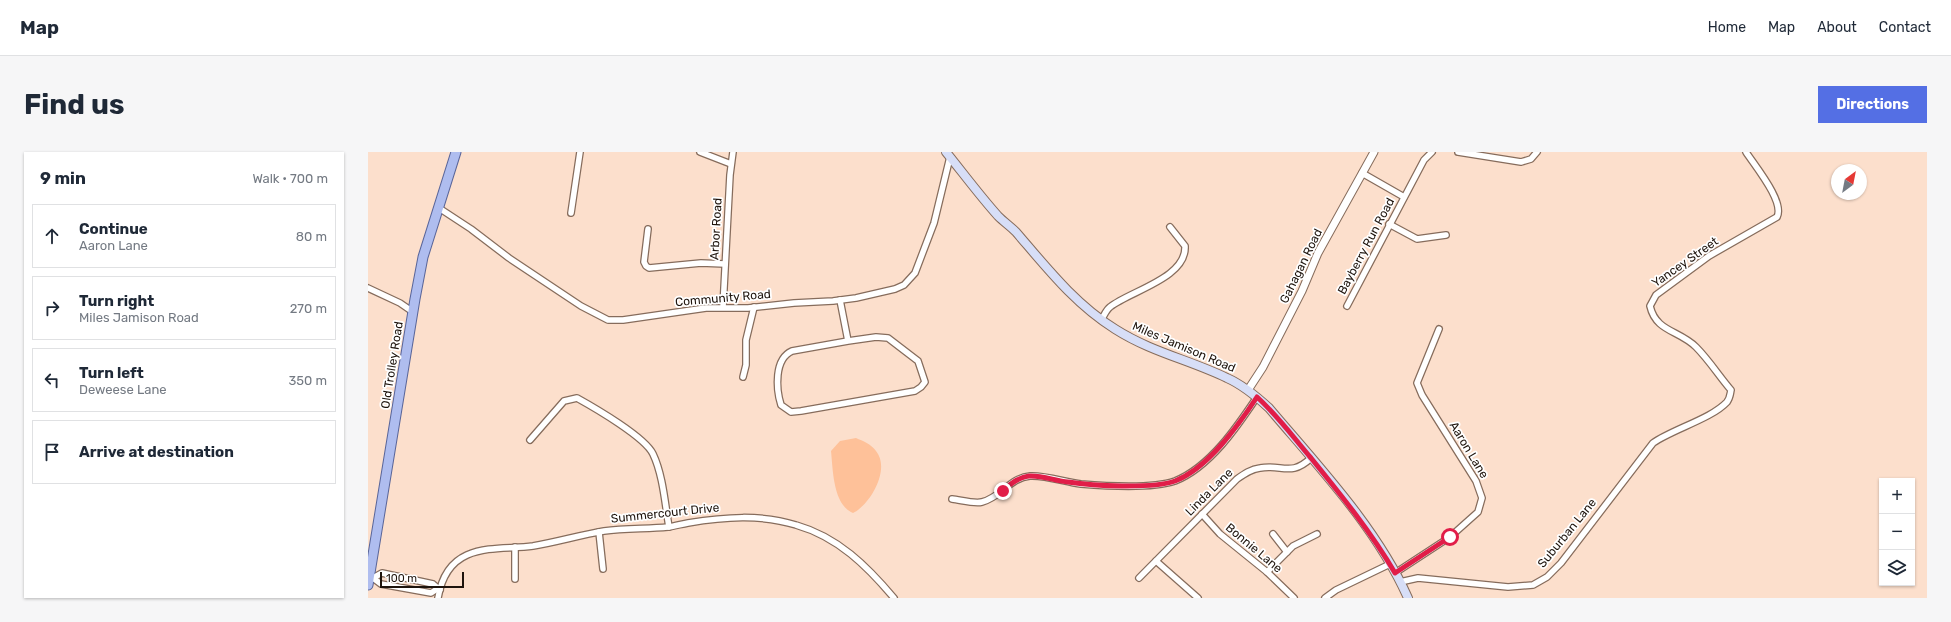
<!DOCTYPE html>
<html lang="en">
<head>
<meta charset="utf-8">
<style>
	:root { --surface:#fff; --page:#f6f6f7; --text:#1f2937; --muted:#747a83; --line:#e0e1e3; --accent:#546fe4 }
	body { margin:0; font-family:Rubik,sans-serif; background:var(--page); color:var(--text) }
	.controls { position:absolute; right:12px; bottom:12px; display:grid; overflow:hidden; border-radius:0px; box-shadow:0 1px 3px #0004 }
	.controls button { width:36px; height:36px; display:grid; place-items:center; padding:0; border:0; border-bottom:1px solid var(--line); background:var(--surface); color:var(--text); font:20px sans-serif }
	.compass { position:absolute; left:1463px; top:12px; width:36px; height:36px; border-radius:50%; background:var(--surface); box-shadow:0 1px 3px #0004; rotate:32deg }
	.scale { position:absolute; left:12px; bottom:10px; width:84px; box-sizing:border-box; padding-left:4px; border:2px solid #1e140d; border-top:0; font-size:11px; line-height:14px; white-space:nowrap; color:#1e140d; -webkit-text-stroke:3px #fff; paint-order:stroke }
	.stop { position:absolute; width:12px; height:12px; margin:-9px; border:3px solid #e11d48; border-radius:50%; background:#fff }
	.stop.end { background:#e11d48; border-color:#fff; box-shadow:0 1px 4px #0008 }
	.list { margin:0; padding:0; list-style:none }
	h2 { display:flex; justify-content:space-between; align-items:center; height:52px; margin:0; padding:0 16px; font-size:17px }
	h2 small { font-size:13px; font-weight:400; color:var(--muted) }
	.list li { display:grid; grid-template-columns:26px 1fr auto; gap:12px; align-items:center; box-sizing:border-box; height:64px; margin:0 8px 8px; padding:0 8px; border:1px solid var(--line); border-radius:0px }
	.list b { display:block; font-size:15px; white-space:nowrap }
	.list p { margin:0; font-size:13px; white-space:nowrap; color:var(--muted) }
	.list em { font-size:13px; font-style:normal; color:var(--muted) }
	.icon { flex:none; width:22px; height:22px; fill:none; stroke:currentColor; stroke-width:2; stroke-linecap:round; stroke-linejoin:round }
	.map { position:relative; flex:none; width:1559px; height:446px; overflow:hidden; border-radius:0px }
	header { display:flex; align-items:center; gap:24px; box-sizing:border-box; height:56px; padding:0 20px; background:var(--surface); border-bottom:1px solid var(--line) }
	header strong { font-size:19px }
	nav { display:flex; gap:22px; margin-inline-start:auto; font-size:14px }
	.intro { display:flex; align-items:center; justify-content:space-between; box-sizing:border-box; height:96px; padding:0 24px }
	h1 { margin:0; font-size:28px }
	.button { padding:10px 18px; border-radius:0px; background:var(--accent); color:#fff; font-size:14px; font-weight:700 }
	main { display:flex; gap:24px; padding:0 24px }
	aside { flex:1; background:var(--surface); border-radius:0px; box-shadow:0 1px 3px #0004 }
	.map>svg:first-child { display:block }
	.green { fill:#fec199 }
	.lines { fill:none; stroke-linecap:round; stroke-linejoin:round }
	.minor-casing { stroke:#866c5c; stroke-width:8 }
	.tertiary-casing { stroke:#866c5c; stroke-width:9 }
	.secondary-casing { stroke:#866c5c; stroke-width:10 }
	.primary-casing { stroke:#596599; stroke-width:11 }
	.minor { stroke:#fff; stroke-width:5.5 }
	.tertiary { stroke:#fff; stroke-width:7 }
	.secondary { stroke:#d7def7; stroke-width:8 }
	.primary { stroke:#afbdef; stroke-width:9 }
	.route { stroke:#e11d48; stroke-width:5 }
	.labels { text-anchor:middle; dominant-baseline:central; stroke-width:3.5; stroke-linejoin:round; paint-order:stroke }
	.street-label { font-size:12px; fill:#1e140d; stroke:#fff }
</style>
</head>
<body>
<header>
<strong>Map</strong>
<nav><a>Home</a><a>Map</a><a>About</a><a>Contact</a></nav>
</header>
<div class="intro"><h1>Find us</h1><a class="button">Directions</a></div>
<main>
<aside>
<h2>9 min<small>Walk · 700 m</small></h2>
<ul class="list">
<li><svg class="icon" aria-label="ahead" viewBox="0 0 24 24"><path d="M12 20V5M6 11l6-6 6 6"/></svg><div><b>Continue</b><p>Aaron Lane</p></div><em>80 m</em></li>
<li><svg class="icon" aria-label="right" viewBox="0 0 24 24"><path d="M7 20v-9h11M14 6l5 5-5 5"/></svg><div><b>Turn right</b><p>Miles Jamison Road</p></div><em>270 m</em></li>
<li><svg class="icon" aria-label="left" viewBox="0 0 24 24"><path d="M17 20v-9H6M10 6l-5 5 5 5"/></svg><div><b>Turn left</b><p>Deweese Lane</p></div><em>350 m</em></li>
<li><svg class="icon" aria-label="arrive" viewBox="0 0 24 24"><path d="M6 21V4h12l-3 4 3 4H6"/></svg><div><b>Arrive at destination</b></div></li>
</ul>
</aside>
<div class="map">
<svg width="1559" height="446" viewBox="0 0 1559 446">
	<rect width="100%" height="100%" fill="#fcdfcc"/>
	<!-- green -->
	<path class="green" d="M488,286C495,289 503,292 508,299C523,317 502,353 485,361C465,353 465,318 463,299L472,289Z"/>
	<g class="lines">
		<defs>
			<g id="minor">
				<path d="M332,0L363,12"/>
				<path d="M1090,0L1153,10L1163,7L1169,0"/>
				<path d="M994,21L1036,45"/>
				<path d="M71,56L103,77L141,106L213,154L240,168H255L338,156H380L426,151L465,149L488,146L527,137L536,133L547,121L566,71L582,5"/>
				<path d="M203,61L212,0"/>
				<path d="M1021,72L1049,87L1078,83"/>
				<path d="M280,77L276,110L278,114L281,116L333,111L357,112"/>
				<path d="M0,136L32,151L45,160"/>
				<path d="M472,148L480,189L508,185L520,186L550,209L557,230L553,235L547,239L433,259L423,260L413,253C408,237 406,207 424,199L480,189"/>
				<path d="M979,154L1056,8L1064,0"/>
				<path d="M355,155L362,23L365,0"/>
				<path d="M733,168C736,164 738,158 742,155C762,139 819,126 817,94L802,75"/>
				<path d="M375,225L378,213V188L386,155"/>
				<path d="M162,288L196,249L209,246C227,256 277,285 285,302C295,323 297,352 301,375"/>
				<path d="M584,347C593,348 606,352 614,350C632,346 643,325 662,324C677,323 697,330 713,332C738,334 784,337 807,329C842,315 869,275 889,245"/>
				<path d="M834,362L852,382L899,420L926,446"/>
				<path d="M231,380L235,417"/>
				<path d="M905,382L919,400"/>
				<path d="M147,395V427"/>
				<path d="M788,409L830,446"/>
				<path d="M899,420L925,394L949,382"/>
				<path d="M1027,421L1082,385L1101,368L1110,360L1114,346L1108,329L1054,243L1049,231L1071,177"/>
				<path d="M1,425L5,426L13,432L63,441L69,437"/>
				<path d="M5,426L14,421L65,432L72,438"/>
				<path d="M771,426L869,327C876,322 883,317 892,316C914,312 923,325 943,306"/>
				<path d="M1032,430L1050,426L1140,435L1165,433L1179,425L1193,411L1285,291C1305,277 1343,267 1359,250C1362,246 1362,243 1363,238C1351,224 1341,208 1328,195C1311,178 1288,180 1282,154L1288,143L1341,104L1409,65C1417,50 1387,14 1378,0"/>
				<path d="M70,446C73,428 81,411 99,403C120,394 143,397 165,394C189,390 212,383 236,379C257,376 279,377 300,375C307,374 314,372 320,371C356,365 393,362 428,373C470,385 499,414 526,446"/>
				<path d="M957,446L968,438L1022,412"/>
			</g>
			<path id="tertiary" d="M880,238L895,215L934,139L950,101L1006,0"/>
			<path id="secondary" d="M578,0C595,21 612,44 630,64C636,70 642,74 648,80C679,116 707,152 747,177C783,200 822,208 859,226C875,233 888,244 901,256C950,314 1009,376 1040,446"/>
			<path id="primary" d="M0,433L47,147L55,105L88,0"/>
		</defs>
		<!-- minor casing -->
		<use href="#minor" class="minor-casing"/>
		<!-- tertiary casing -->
		<use href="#tertiary" class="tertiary-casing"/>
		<!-- secondary casing -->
		<use href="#secondary" class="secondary-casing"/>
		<!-- primary casing -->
		<use href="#primary" class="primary-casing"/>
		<!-- minor -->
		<use href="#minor" class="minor"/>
		<!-- tertiary -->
		<use href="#tertiary" class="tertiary"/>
		<!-- secondary -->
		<use href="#secondary" class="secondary"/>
		<!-- primary -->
		<use href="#primary" class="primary"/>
	</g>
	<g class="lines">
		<!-- route -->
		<path class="route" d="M635,339C641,332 652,325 661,324C673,323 688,329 700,330C725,334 784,337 807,329C840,316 870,274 889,245C909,263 925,285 943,306C973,343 1003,380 1027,421L1082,385"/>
	</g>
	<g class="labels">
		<!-- street labels -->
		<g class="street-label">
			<text transform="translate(348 77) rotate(-87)">Arbor Road</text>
			<text transform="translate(998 94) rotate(-62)">Bayberry Run Road</text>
			<text transform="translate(1317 110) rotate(-35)">Yancey Street</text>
			<text transform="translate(933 114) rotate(-64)">Gahagan Road</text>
			<text transform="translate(355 146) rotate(-5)">Community Road</text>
			<text transform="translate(816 195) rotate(23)">Miles Jamison Road</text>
			<text transform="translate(24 213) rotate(-81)">Old Trolley Road</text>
			<text transform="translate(1101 298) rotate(59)">Aaron Lane</text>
			<text transform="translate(841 340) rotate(-45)">Linda Lane</text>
			<text transform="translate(297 361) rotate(-6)">Summercourt Drive</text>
			<text transform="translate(1199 381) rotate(-51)">Suburban Lane</text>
			<text transform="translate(886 396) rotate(40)">Bonnie Lane</text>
		</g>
	</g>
</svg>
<div class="controls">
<button>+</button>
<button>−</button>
<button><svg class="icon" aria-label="layers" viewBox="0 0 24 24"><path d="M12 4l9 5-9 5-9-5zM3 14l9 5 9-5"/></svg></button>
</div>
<svg class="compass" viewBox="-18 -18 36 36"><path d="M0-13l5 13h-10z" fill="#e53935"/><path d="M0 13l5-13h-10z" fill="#747a83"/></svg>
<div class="scale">100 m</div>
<div class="stop" style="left:1082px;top:385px"></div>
<div class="stop end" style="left:635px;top:339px"></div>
</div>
</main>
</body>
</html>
